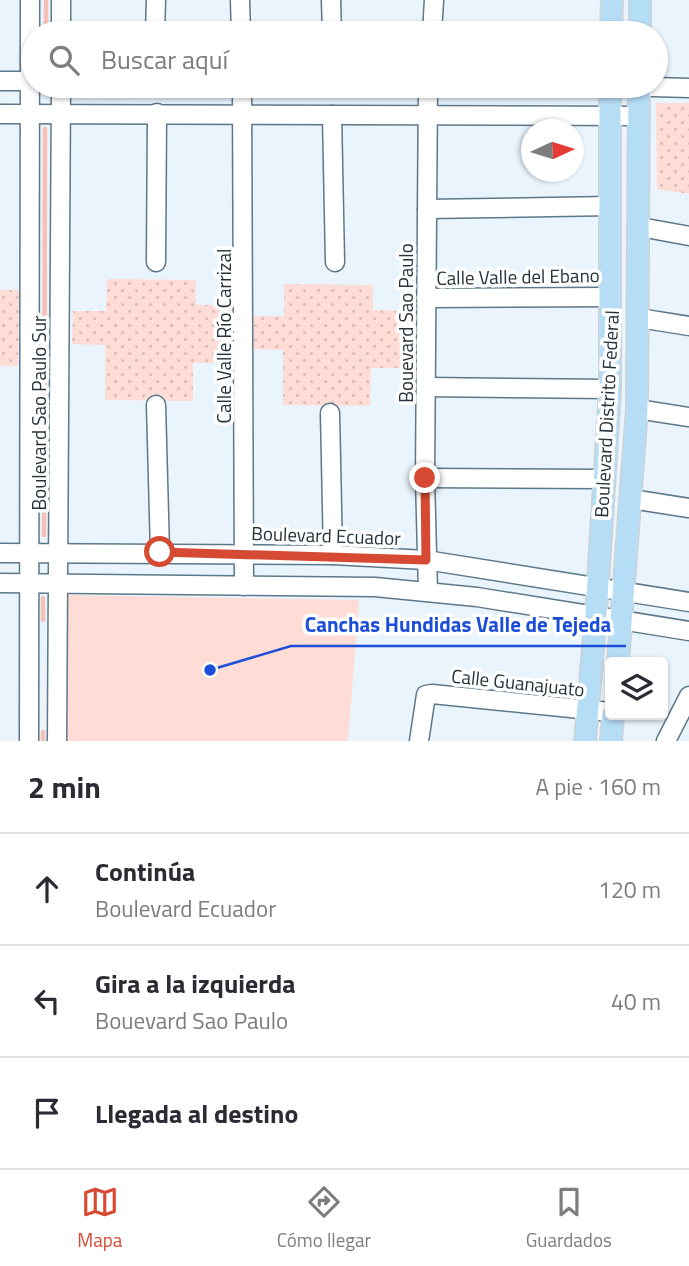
<!DOCTYPE html>
<html lang="es">
<head>
<meta charset="utf-8">
<style>
	:root { --surface:#fff; --page:#f7f7f7; --text:#2b2b33; --muted:#7c7c81; --line:#e1e1e2; --accent:#d64a34 }
	body { margin:0; font-family:"Titillium Web",sans-serif; background:var(--page); color:var(--text) }
	.controls { position:absolute; right:21px; bottom:21px; display:grid; overflow:hidden; border-radius:7px; box-shadow:0 2px 5px #0004 }
	.controls button { width:63px; height:63px; display:grid; place-items:center; padding:0; border:0; border-bottom:2px solid var(--line); background:var(--surface); color:var(--text); font:35px sans-serif }
	.compass { position:absolute; left:521px; top:119px; width:63px; height:63px; border-radius:50%; background:var(--surface); box-shadow:0 2px 5px #0004; rotate:86deg }
	.stop { position:absolute; width:21px; height:21px; margin:-16px; border:5px solid #d64a34; border-radius:50%; background:#fff }
	.stop.end { background:#d64a34; border-color:#fff; box-shadow:0 2px 7px #0008 }
	.list { margin:0; padding:0; list-style:none }
	h2 { display:flex; justify-content:space-between; align-items:center; height:91px; margin:0; padding:0 28px; font-size:30px }
	h2 small { font-size:23px; font-weight:400; color:var(--muted) }
	.list li { display:grid; grid-template-columns:46px 1fr auto; gap:21px; align-items:center; box-sizing:border-box; height:112px; padding:0 28px; border-top:2px solid var(--line) }
	.list b { display:block; font-size:26px; white-space:nowrap }
	.list p { margin:0; font-size:23px; white-space:nowrap; color:var(--muted) }
	.list em { font-size:23px; font-style:normal; color:var(--muted) }
	.icon { flex:none; width:38px; height:38px; fill:none; stroke:currentColor; stroke-width:2; stroke-linecap:round; stroke-linejoin:round }
	.map { position:relative; flex:none; width:689px; height:741px; overflow:hidden }
	.search { position:absolute; background:var(--surface); box-shadow:0 2px 5px #0004; left:21px; right:21px; top:21px; height:77px; display:flex; align-items:center; gap:18px; box-sizing:border-box; padding:0 24px; border-radius:38px; color:var(--muted); font-size:26px }
	.sheet { height:427px; background:var(--surface) }
	nav { display:flex; justify-content:space-around; align-items:center; box-sizing:border-box; height:98px; border-top:2px solid var(--line); background:var(--surface); font-size:19px; color:var(--muted) }
	nav a { display:grid; justify-items:center; gap:4px }
	nav .on { color:var(--accent) }
	.map>svg:first-child { display:block }
	.grass { fill:url(#grass-dots) }
	.pitch { fill:#ffdcd5 }
	.lines { fill:none; stroke-linecap:round; stroke-linejoin:round }
	.stream { stroke:#f6c0b6; stroke-width:4.5 }
	.minor-casing { stroke:#5d788a; stroke-width:21 }
	.major-casing { stroke:#cfd2d4; stroke-width:24 }
	.minor { stroke:#fff; stroke-width:18 }
	.major { stroke:#b6ddf6; stroke-width:21 }
	.route { stroke:#d64a34; stroke-width:9 }
	.labels { text-anchor:middle; dominant-baseline:central; stroke-width:7; stroke-linejoin:round; paint-order:stroke }
	.street-label { font-size:19px; fill:#27333a; stroke:#fff }
	.leader { fill:none; stroke:#1d4ed8; stroke-width:2.5 }
	.callout-dot { fill:#1d4ed8; stroke:#fff; stroke-width:2.5 }
	.callout-label { font-size:21px; text-anchor:middle; font-weight:bold; fill:#1d4ed8; stroke:#fff; stroke-width:7; stroke-linejoin:round; paint-order:stroke }
</style>
</head>
<body>
<div class="map">
<svg width="689" height="741" viewBox="0 0 689 741">
	<defs>
		<pattern id="grass-dots" width="8" height="8" patternUnits="userSpaceOnUse" patternTransform="scale(1.75)"><rect width="8" height="8" fill="#ffdcd5"/><path d="M2 2h.1M6 6h.1" fill="none" stroke="#dbbdb8" stroke-width="1.8" stroke-linecap="round"/></pattern>
	</defs>
	<rect width="100%" height="100%" fill="#e9f4fd"/>
	<!-- grass -->
	<g class="grass">
		<path d="M656,103H689V194L657,189Z"/>
		<path d="M107,279L196,280V305H233L232,363H193V401L105,400V345L72,344L73,311H106Z"/>
		<path d="M284,284L373,285V310L410,311V368H371L370,406L283,405V350L250,349V316H284Z"/>
		<path d="M0,290H19L18,366H0Z"/>
	</g>
	<!-- pitch -->
	<path class="pitch" d="M68,595L359,600L348,741H66Z"/>
	<g class="lines">
		<!-- stream -->
		<g class="stream">
			<path d="M46,33V0"/>
			<path d="M44,535L45,129"/>
			<path d="M43,620V598"/>
			<path d="M43,741V732"/>
		</g>
		<defs>
			<g id="minor">
				<path d="M240,0L241,33"/>
				<path d="M331,0L332,33"/>
				<path d="M61,33V0"/>
				<path d="M155,33L156,0"/>
				<path d="M432,33L434,0"/>
				<path d="M0,81H33"/>
				<path d="M242,86L244,586"/>
				<path d="M428,86L425,478L428,592"/>
				<path d="M618,86L689,88"/>
				<path d="M0,114L639,116"/>
				<path d="M332,115L335,262"/>
				<path d="M427,209L611,206"/>
				<path d="M640,227L689,236"/>
				<path d="M156,262L157,113"/>
				<path d="M426,298L611,297"/>
				<path d="M639,318L689,326"/>
				<path d="M426,387L610,389"/>
				<path d="M156,405L160,552"/>
				<path d="M637,409L689,417"/>
				<path d="M330,413L333,555"/>
				<path d="M425,478L602,479"/>
				<path d="M631,499L689,508"/>
				<path d="M0,553L333,555L426,560L689,602"/>
				<path d="M0,583L375,587L477,597L689,631"/>
				<path d="M29,741L30,0"/>
				<path d="M57,741L61,86"/>
				<path d="M419,741L426,695L432,694L610,712"/>
				<path d="M666,741L689,696"/>
			</g>
			<g id="major">
				<path d="M611,33L612,0"/>
				<path d="M640,33V0"/>
				<path d="M618,662L637,409L639,86"/>
				<path d="M585,741L596,614L610,389V86"/>
				<path d="M611,741L613,715"/>
			</g>
		</defs>
		<!-- minor casing -->
		<use href="#minor" class="minor-casing"/>
		<!-- major casing -->
		<use href="#major" class="major-casing"/>
		<!-- minor -->
		<use href="#minor" class="minor"/>
		<!-- major -->
		<use href="#major" class="major"/>
	</g>
	<g class="lines">
		<!-- route -->
		<path class="route" d="M160,552L426,560L425,478"/>
	</g>
	<g class="labels">
		<!-- street labels -->
		<g class="street-label">
			<text transform="translate(518 276) rotate(-1)">Calle Valle del Ebano</text>
			<text transform="translate(405 323) rotate(-90)">Bouevard Sao Paulo</text>
			<text transform="translate(223 336) rotate(-90)">Calle Valle Río Carrizal</text>
			<text transform="translate(38 413) rotate(-90)">Boulevard Sao Paulo Sur</text>
			<text transform="translate(606 414) rotate(-87)">Boulevard Distrito Federal</text>
			<text transform="translate(326 535) rotate(2)">Boulevard Ecuador</text>
			<text transform="translate(518 682) rotate(6)">Calle Guanajuato</text>
		</g>
	</g>
	<!-- callouts -->
	<path class="leader" d="M210 670L291 646H626"/>
	<circle class="callout-dot" cx="210" cy="670" r="7"/>
	<g class="callout-label">
		<text x="458" y="632">Canchas Hundidas Valle de Tejeda</text>
	</g>
</svg>
<div class="controls">
<button><svg class="icon" aria-label="layers" viewBox="0 0 24 24"><path d="M12 4l9 5-9 5-9-5zM3 14l9 5 9-5"/></svg></button>
</div>
<svg class="compass" viewBox="-18 -18 36 36"><path d="M0-13l5 13h-10z" fill="#e53935"/><path d="M0 13l5-13h-10z" fill="#7c7c81"/></svg>
<div class="stop" style="left:160px;top:552px"></div>
<div class="stop end" style="left:425px;top:478px"></div>
<div class="search"><svg class="icon" aria-label="search" viewBox="0 0 24 24"><circle cx="10" cy="10" r="6"/><path d="M15 15l6 6"/></svg>Buscar aquí</div>
</div>
<section class="sheet">
<h2>2 min<small>A pie · 160 m</small></h2>
<ul class="list">
<li><svg class="icon" aria-label="ahead" viewBox="0 0 24 24"><path d="M12 20V5M6 11l6-6 6 6"/></svg><div><b>Continúa</b><p>Boulevard Ecuador</p></div><em>120 m</em></li>
<li><svg class="icon" aria-label="left" viewBox="0 0 24 24"><path d="M17 20v-9H6M10 6l-5 5 5 5"/></svg><div><b>Gira a la izquierda</b><p>Bouevard Sao Paulo</p></div><em>40 m</em></li>
<li><svg class="icon" aria-label="arrive" viewBox="0 0 24 24"><path d="M6 21V4h12l-3 4 3 4H6"/></svg><div><b>Llegada al destino</b></div></li>
</ul>
</section>
<nav>
<a class="on"><svg class="icon" aria-label="map" viewBox="0 0 24 24"><path d="M3 6l6-2 6 2 6-2v14l-6 2-6-2-6 2zM9 4v14M15 6v14"/></svg>Mapa</a>
<a><svg class="icon" aria-label="directions" viewBox="0 0 24 24"><path d="M12 3l9 9-9 9-9-9zM9 14v-3h6M13 9l2 2-2 2"/></svg>Cómo llegar</a>
<a><svg class="icon" aria-label="saved" viewBox="0 0 24 24"><path d="M7 4h10v16l-5-4-5 4z"/></svg>Guardados</a>
</nav>
</body>
</html>
